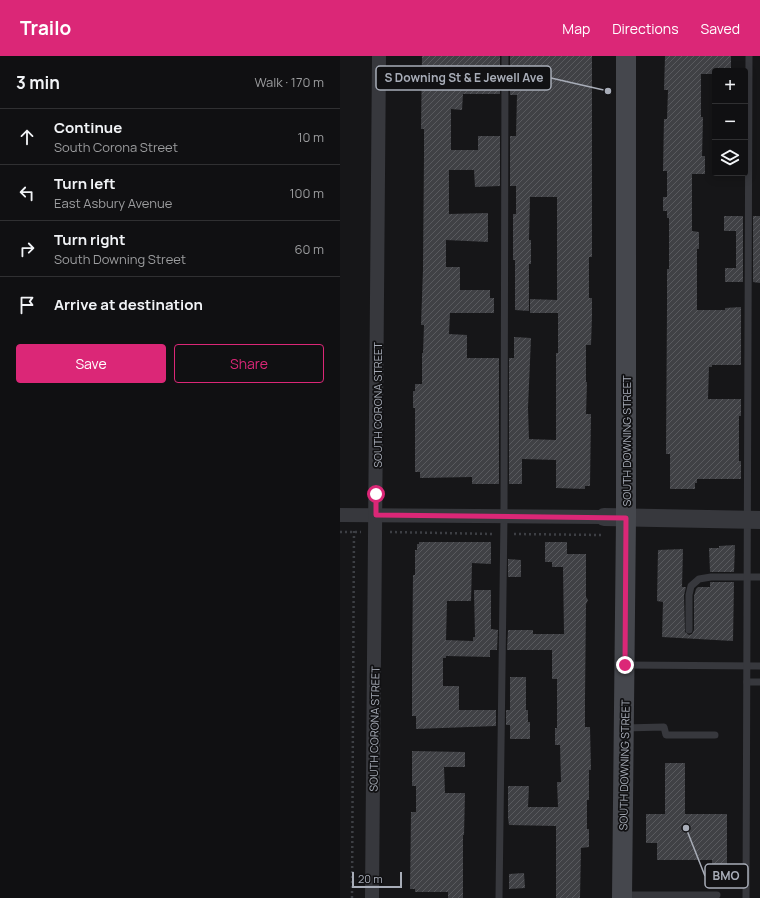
<!DOCTYPE html>
<html lang="en">
<head>
<meta charset="utf-8">
<style>
	:root { --surface:#101012; --page:#1e1e20; --text:#f1f3f6; --muted:#9c9d9f; --line:#303032; --accent:#db2777 }
	body { margin:0; font-family:Manrope,sans-serif; background:var(--page); color:var(--text) }
	.controls { position:absolute; right:12px; top:12px; display:grid; overflow:hidden; border-radius:4px; box-shadow:0 2px 10px #0003 }
	.controls button { width:36px; height:36px; display:grid; place-items:center; padding:0; border:0; border-bottom:1px solid var(--line); background:var(--surface); color:var(--text); font:20px sans-serif }
	.scale { position:absolute; left:12px; bottom:10px; width:50px; box-sizing:border-box; padding-left:4px; border:2px solid #a8adb8; border-top:0; font-size:11px; line-height:14px; white-space:nowrap; color:#a8adb8; -webkit-text-stroke:3px #111113; paint-order:stroke }
	.stop { position:absolute; width:12px; height:12px; margin:-9px; border:3px solid #db2777; border-radius:50%; background:#fff }
	.stop.end { background:#db2777; border-color:#fff; box-shadow:0 1px 4px #0008 }
	.list { margin:0; padding:0; list-style:none }
	h2 { display:flex; justify-content:space-between; align-items:center; height:52px; margin:0; padding:0 16px; font-size:17px }
	h2 small { font-size:13px; font-weight:400; color:var(--muted) }
	.list li { display:grid; grid-template-columns:26px 1fr auto; gap:12px; align-items:center; box-sizing:border-box; height:56px; padding:0 16px; border-top:1px solid var(--line) }
	.list b { display:block; font-size:15px; white-space:nowrap }
	.list p { margin:0; font-size:13px; white-space:nowrap; color:var(--muted) }
	.list em { font-size:13px; font-style:normal; color:var(--muted) }
	.actions { display:flex; gap:8px; padding:12px 16px }
	.actions a { flex:1; padding:9px 0; border:1px solid var(--accent); border-radius:4px; text-align:center; font-size:14px; color:var(--accent) }
	.actions .main { background:var(--accent); color:#fff }
	.icon { flex:none; width:22px; height:22px; fill:none; stroke:currentColor; stroke-width:2; stroke-linecap:round; stroke-linejoin:round }
	.map { position:relative; flex:none; width:420px; height:842px; overflow:hidden }
	header { display:flex; align-items:center; gap:24px; box-sizing:border-box; height:56px; padding:0 20px; background:var(--accent); color:#fff }
	header strong { font-size:19px }
	nav { display:flex; gap:22px; margin-inline-start:auto; font-size:14px }
	main { display:flex }
	aside { flex:1; background:var(--surface) }
	.map>svg:first-child { display:block }
	.building { fill:url(#building-hatch) }
	.lines { fill:none; stroke-linecap:round; stroke-linejoin:round }
	.path { stroke:#3d3f44; stroke-width:2.5; stroke-dasharray:2 3; stroke-linecap:butt }
	.service { stroke:#37383d; stroke-width:7 }
	.minor { stroke:#37383d; stroke-width:14 }
	.tertiary { stroke:#37383d; stroke-width:18 }
	.secondary { stroke:#45474d; stroke-width:20 }
	.route { stroke:#db2777; stroke-width:5 }
	.labels { text-anchor:middle; dominant-baseline:central; stroke-width:3.5; stroke-linejoin:round; paint-order:stroke }
	.street-label { font-size:11px; fill:#a8adb8; stroke:#111113 }
	.leader { fill:none; stroke:#a8adb8; stroke-width:1.5 }
	.callout-dot { fill:#a8adb8; stroke:#111113; stroke-width:1.5 }
	.callout { fill:#111113; stroke:#a8adb8; stroke-width:1.5 }
	.callout-label { font-size:12px; text-anchor:middle; font-weight:bold; fill:#a8adb8 }
</style>
</head>
<body>
<header>
<strong>Trailo</strong>
<nav><a>Map</a><a>Directions</a><a>Saved</a></nav>
</header>
<main>
<aside>
<h2>3 min<small>Walk · 170 m</small></h2>
<ul class="list">
<li><svg class="icon" aria-label="ahead" viewBox="0 0 24 24"><path d="M12 20V5M6 11l6-6 6 6"/></svg><div><b>Continue</b><p>South Corona Street</p></div><em>10 m</em></li>
<li><svg class="icon" aria-label="left" viewBox="0 0 24 24"><path d="M17 20v-9H6M10 6l-5 5 5 5"/></svg><div><b>Turn left</b><p>East Asbury Avenue</p></div><em>100 m</em></li>
<li><svg class="icon" aria-label="right" viewBox="0 0 24 24"><path d="M7 20v-9h11M14 6l5 5-5 5"/></svg><div><b>Turn right</b><p>South Downing Street</p></div><em>60 m</em></li>
<li><svg class="icon" aria-label="arrive" viewBox="0 0 24 24"><path d="M6 21V4h12l-3 4 3 4H6"/></svg><div><b>Arrive at destination</b></div></li>
</ul>
<div class="actions"><a class="main">Save</a><a>Share</a></div>
</aside>
<div class="map">
<svg width="420" height="842" viewBox="0 0 420 842">
	<defs>
		<pattern id="building-hatch" width="6" height="6" patternUnits="userSpaceOnUse"><rect width="6" height="6" fill="#404145"/><path d="M-1 1l2-2M0 6l6-6M5 7l2-2" fill="none" stroke="#595a5e"/></pattern>
	</defs>
	<rect width="100%" height="100%" fill="#161618"/>
	<!-- building -->
	<g class="building">
		<path d="M82,0H160V38H123L122,54L111,53V94H138V80H160V130L135,131L134,114H109V158L148,157V186L106,184V211H120V234H150V242H154V257H110L109,278L127,279V302H159V428H132V421L80,422V416H75V352H73V335H75V328H82V297H83L84,269H81L83,214L84,99V73H81Z"/>
		<path d="M170,0H252V201H249V242H252V260L251,289H246V326H247L246,358H251L250,430H245V433L216,432V404L182,403V428H169V302H174V281L191,282L188,352L189,383L216,384V297H218V257H190V243L217,244V141H190L189,184H191V208H189V255L175,254V204H173V158H176V130H170V80H176L177,39H170Z"/>
		<path d="M325,0H391V15H375V18H361V61H363L362,100H365V118H352V175L359,176V193H357V254H385V252L401,251V309H372V311H369L368,343H401V360H399V405H401V423H357V427H355V433H330V398H326L327,251V213H329V162H327V155H323V141H327V115H323L324,63H327L328,34H324Z"/>
		<path d="M384,160H403V226H385V212H396V175H384Z"/>
		<path d="M413,160H420V227L413,226Z"/>
		<path d="M79,486H151V508L132,507L131,545H107L106,584L133,585V581H135L134,534H151V573L158,574L157,594H150V601L106,600V602H103V630H119V654H156V670L76,673V660H72V611L73,519H75V494H77V488H79Z"/>
		<path d="M205,486H227V498H246V541L248,544L246,548L245,642V671H250L251,714H249V744H247V773H249V791L241,792L240,842H216V770L169,769L168,762V730H189L188,751H218L217,726H221L220,689H215V672H217V623H212V594H167L168,574H193V578H224L223,511H212V506H205Z"/>
		<path d="M395,489L394,516H370L369,492H379V490Z"/>
		<path d="M343,493L342,531H346L344,539L345,576L349,579L352,578L354,574V540L356,533L358,531H370V526H394L393,585L322,581L323,546L317,545L318,494Z"/>
		<path d="M168,503L181,504V521H168Z"/>
		<path d="M170,621H186V654H188V666H190V683H170V669H166V654H170Z"/>
		<path d="M72,695L125,696V711H104L105,737H125L124,779H123V842H108V836H75V833H70L71,756H76V730H72Z"/>
		<path d="M325,707H345V758H387V809L372,808V804H317V787H306V758H325Z"/>
		<path d="M184,817L185,832L169,833V818Z"/>
	</g>
	<g class="lines">
		<!-- path -->
		<g class="path">
			<path d="M0,476H21"/>
			<path d="M50,476L153,478"/>
			<path d="M174,478L261,479"/>
			<path d="M12,842L14,473"/>
		</g>
		<!-- service -->
		<g class="service">
			<path d="M349,574V539L351,530L359,523L371,521H420"/>
			<path d="M285,609L420,610"/>
			<path d="M407,626H420"/>
			<path d="M284,672L324,671L326,679H375"/>
			<path d="M283,839H377"/>
			<path d="M159,842L164,460L165,0"/>
			<path d="M406,842L409,0"/>
		</g>
		<!-- minor -->
		<g class="minor">
			<path d="M0,459L264,461"/>
			<path d="M32,842L39,0"/>
		</g>
		<!-- tertiary -->
		<path class="tertiary" d="M264,461L420,464"/>
		<!-- secondary -->
		<path class="secondary" d="M282,842L286,462V0"/>
	</g>
	<g class="lines">
		<!-- route -->
		<path class="route" d="M36,438V459L286,462L285,609"/>
	</g>
	<g class="labels">
		<!-- street labels -->
		<g class="street-label">
			<text transform="translate(37 349) rotate(-90)">SOUTH CORONA STREET</text>
			<text transform="translate(286 385) rotate(-90)">SOUTH DOWNING STREET</text>
			<text transform="translate(34 673) rotate(-89)">SOUTH CORONA STREET</text>
			<text transform="translate(284 709) rotate(-89)">SOUTH DOWNING STREET</text>
		</g>
	</g>
	<!-- callouts -->
	<path class="leader" d="M268 35L211 22M346 772L365 820"/>
	<g class="callout-dot">
		<circle cx="268" cy="35" r="4"/>
		<circle cx="346" cy="772" r="4"/>
	</g>
	<g class="callout">
		<rect x="36" y="10" width="175" height="24" rx="4"/>
		<rect x="365" y="808" width="43" height="24" rx="4"/>
	</g>
	<g class="callout-label">
		<text x="124" y="26">S Downing St &amp; E Jewell Ave</text>
		<text x="386" y="824">BMO</text>
	</g>
</svg>
<div class="controls">
<button>+</button>
<button>−</button>
<button><svg class="icon" aria-label="layers" viewBox="0 0 24 24"><path d="M12 4l9 5-9 5-9-5zM3 14l9 5 9-5"/></svg></button>
</div>
<div class="scale">20 m</div>
<div class="stop" style="left:36px;top:438px"></div>
<div class="stop end" style="left:285px;top:609px"></div>
</div>
</main>
</body>
</html>
